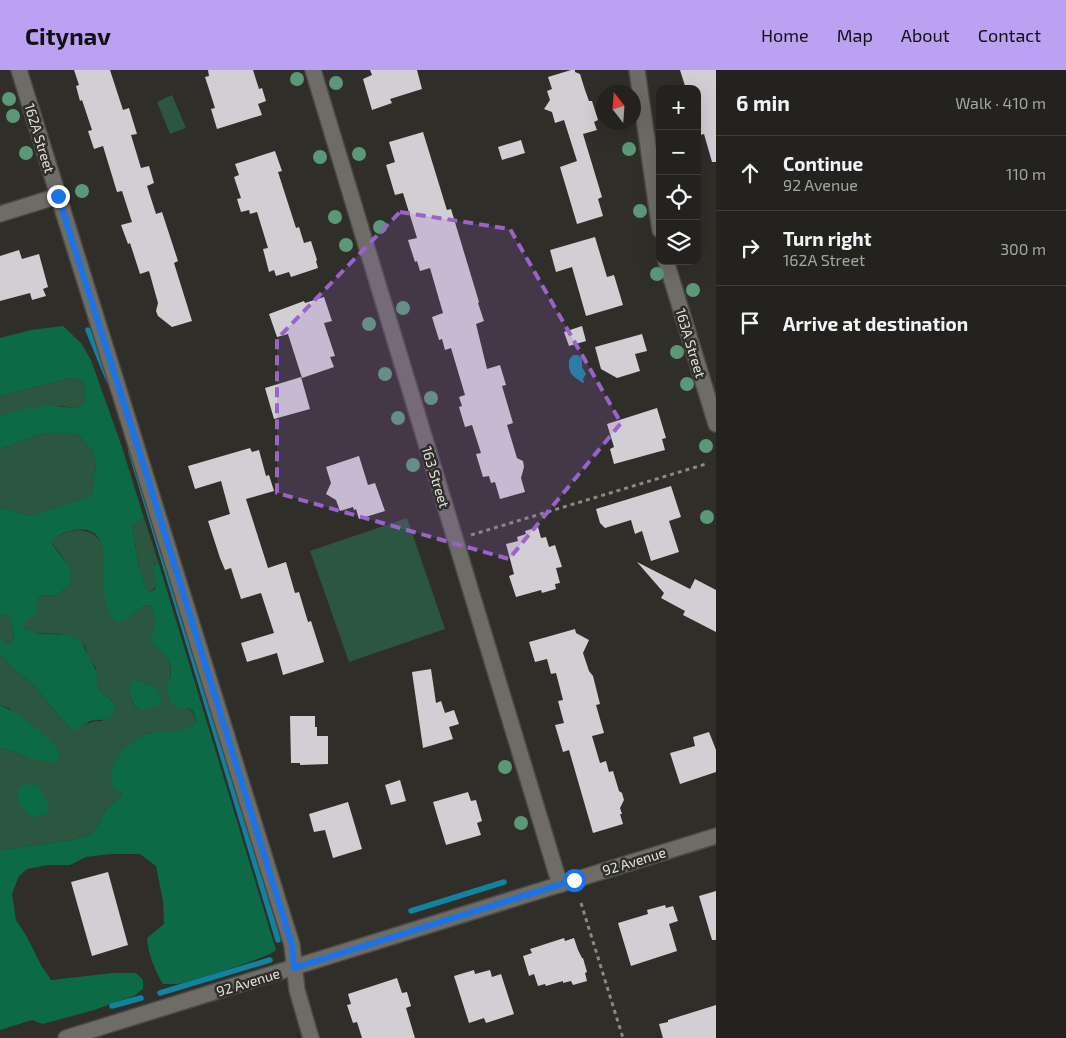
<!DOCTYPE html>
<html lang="en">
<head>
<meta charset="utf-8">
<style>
	:root { --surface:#23221f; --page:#2b2a28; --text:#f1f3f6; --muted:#a3a4a4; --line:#403f3d; --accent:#bca0f2 }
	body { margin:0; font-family:"Exo 2",sans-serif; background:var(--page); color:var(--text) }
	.controls { position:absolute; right:15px; top:15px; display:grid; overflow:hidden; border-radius:10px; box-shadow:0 5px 20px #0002 }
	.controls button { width:45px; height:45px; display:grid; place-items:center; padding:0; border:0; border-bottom:1px solid var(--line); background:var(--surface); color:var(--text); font:25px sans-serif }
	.compass { position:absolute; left:596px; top:15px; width:45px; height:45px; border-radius:50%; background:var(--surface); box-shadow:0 5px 20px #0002; rotate:343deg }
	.stop { position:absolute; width:15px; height:15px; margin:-11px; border:4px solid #1a73e8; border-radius:50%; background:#fff }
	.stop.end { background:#1a73e8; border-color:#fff; box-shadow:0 1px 5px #0008 }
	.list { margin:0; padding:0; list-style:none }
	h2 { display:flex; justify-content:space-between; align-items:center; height:65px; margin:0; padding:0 20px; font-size:21px }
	h2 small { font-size:16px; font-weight:400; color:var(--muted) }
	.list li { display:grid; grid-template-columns:32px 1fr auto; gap:15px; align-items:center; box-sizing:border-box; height:75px; padding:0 20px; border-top:1px solid var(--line) }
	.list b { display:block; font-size:19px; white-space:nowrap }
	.list p { margin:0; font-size:16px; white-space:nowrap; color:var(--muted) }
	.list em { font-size:16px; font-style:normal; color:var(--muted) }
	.icon { flex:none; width:28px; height:28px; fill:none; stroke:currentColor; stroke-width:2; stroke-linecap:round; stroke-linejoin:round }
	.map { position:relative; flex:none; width:716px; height:968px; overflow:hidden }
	header { display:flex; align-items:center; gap:30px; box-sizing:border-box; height:70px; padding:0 25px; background:var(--accent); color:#111 }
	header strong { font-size:24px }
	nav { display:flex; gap:28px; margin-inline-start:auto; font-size:18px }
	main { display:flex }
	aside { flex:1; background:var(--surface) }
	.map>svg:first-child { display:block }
	.green { fill:#2b5640; fill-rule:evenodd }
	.forest { fill:#0c6a46 }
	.water { fill:#1183a0 }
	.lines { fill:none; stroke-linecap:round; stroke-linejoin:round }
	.stream { stroke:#1183a0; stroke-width:5.5 }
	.building { fill:#d1cfd4 }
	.minor-casing { stroke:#4c4b47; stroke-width:18 }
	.tertiary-casing { stroke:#4c4b47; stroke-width:18 }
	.path { stroke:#8a8985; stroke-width:3; stroke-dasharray:4 4; stroke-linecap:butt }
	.minor { stroke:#6d6c66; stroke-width:15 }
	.tertiary { stroke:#6d6c66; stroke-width:15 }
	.tree { fill:#5a9877 }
	.route { stroke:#1a73e8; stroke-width:6 }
	.marked { fill:#9a63c9; fill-opacity:0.2; stroke:#9a63c9; stroke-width:4; stroke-dasharray:10 6; stroke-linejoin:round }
	.labels { text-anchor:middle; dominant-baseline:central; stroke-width:5; stroke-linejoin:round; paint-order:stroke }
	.street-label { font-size:14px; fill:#e3e2df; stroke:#2f2e29 }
</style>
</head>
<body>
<header>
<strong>Citynav</strong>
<nav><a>Home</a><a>Map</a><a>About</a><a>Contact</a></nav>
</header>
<main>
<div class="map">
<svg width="716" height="968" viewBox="0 0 716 968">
	<rect width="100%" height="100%" fill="#2f2e29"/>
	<!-- green -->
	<g class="green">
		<path d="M172,25L186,58L170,64L157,32Z"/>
		<path d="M70,308L83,311L85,320L84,334L76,338L62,336L0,345V326Z"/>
		<path d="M45,363H76L93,381L96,394L91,426L30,446L6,438L0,440V379Z"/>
		<path d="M144,448L158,491L154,494L156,516L151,522L146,520L141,507L132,456Z"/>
		<path d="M407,448L445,559L349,592L310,481Z"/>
		<path d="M78,460C126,463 91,526 116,552C129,549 137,538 150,535C156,544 158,552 153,562C166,585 177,592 166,619L170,632C184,637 195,636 196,654C181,665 163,660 146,664L120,721L122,725L106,739L95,759L91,764L71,770L0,780V678L14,682L30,689L9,638L0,635V584L13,598L35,617L71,660C83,657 90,650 102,651L112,630L101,623L97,617L96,598L88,587L85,576L60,564L33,563L24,557L23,553L38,537L36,530C41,524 50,526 58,525L69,515L72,509L65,490L52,473C57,464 67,461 78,460ZM138,610L156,617L157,635C135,644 131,637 129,615Z"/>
		<path d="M8,544L10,547L14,570L11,573L4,572L0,567V545Z"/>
	</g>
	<!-- forest -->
	<g class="forest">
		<path d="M63,256L81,273L91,290L122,377L144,448L132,456L139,497L146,520L151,522L155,519C159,509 147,499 158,491L276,880C268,888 193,911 178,914C173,914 168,914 163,914C155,900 148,885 147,868L164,854L163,831L156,796L140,784H110L86,787L70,795H48L27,799L19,806L12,824L16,850L27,867L41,895L51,910L113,903H136L143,910V919L134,926L94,940L43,954L32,950L0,960V780L71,770L91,764L95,759L106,739L122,725L120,721H116C98,701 128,671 147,664C163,658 181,665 196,654C196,644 192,635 181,639L170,632L166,619C172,602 175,594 160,580C158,578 153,575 152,572C147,562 163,556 150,535C137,537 128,553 116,552C110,546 106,536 105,528C101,503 116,450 70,461C61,463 55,466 52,474L69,496L72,509L69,515L58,525L41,526L38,528L37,543L24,553V557C38,569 57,561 73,567C84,571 84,579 89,587C91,592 95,596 96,601C98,608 96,613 99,620C103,627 113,627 115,636C116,642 112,645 108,649L90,651L77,660H71L35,617L13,598L0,584V567L4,572L10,573L14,569L10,547L8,544L0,545V440L6,438L30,446L91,426L96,394L93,381L76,363H45L0,379V345L43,335L76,338L84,334L85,320L83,311L70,308L0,326V268L31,260Z"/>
		<path d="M138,610L156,617L160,625L161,633C157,635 154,638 150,639C133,644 130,627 129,615L132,611Z"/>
		<path d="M0,635C13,640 53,668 58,681C59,684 59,686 59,689L55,693L30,689L14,682L0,678Z"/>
		<path d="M26,713C41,713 44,725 49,738L46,745L32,747C21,738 9,722 26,713Z"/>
	</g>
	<!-- water -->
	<path class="water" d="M573,285H578L582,289V297L586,304L583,309L584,312L583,313C574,306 568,306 569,290Z"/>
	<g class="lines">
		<!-- stream -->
		<g class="stream">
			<path d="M88,260L109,311"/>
			<path d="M131,382L278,870"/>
			<path d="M411,841L504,812"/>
			<path d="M160,923L270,890"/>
			<path d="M112,936L141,928"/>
		</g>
	</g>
	<!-- building -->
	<g class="building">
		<path d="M74,0H110L123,40L129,38L137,64L131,65L141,98L149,96L154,113L147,116L156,144L162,142L178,191L174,193L192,251L172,257L158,246L156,241L158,233L149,201L140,204L130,173L128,174L121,155L132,152L122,121L117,122L103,76L94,79L88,61L92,60L82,30L80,31L76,16L79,15Z"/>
		<path d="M208,0H253L259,19L262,18L266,31L258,34L262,45L217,59L211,39L215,38L205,7L209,6Z"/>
		<path d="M370,0H417L422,19L390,29L392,33L372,40L363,9L372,5Z"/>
		<path d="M571,0H575V2L580,4L585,20L589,31H592L598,50L594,52L597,60L583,64L602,127L598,129L603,146L577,154L560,97L577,91L564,50L555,53L552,42L544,39L550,30L547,21L552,19L548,7Z"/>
		<path d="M680,0H716V92H712L704,64L697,66V19H686Z"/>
		<path d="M423,62L446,137L447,140L451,139L479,232L478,233L484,251L476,254L487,299L500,295L506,315L502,316L513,353L507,355L517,388L523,391L524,397L521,408L525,422L500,429L495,412L491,413L489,406L483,407L476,384L481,383L472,355L465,357L459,337L462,336L459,327L465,325L451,278L445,280L442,269L439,270L432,247L443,243L430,198L420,201L417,191L415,192L408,170L417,168L403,123L395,125L386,95L395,92L389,72Z"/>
		<path d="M521,70L525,83L502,90L498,77Z"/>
		<path d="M275,81L282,101L278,102L296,158L299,157L304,173L311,171L317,190L316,191L318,198L291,207L289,202L276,206L274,200L269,202L263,179L268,178L257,142L250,144L249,140L241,142L237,129L241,128L234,107L239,105L235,94Z"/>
		<path d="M595,167L607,207L614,205L623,235L586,246L572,197L556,202L550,180Z"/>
		<path d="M19,180L22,189L39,184L48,217L43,219L46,226L32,230L30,223L0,231V186Z"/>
		<path d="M324,227L332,251L324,253L335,286L330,287L334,297L302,308L288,264L277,267L269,244L304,231L305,233Z"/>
		<path d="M582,256L586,271L569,276L564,262Z"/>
		<path d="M642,264L647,281L635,284L640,301L617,308L601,299L595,277Z"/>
		<path d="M301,307L310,339L274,349L265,318Z"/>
		<path d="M657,338L666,368L662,369L665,380L614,394L610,379L614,377L607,354Z"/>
		<path d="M250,378L252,382L259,380L266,406L269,405L274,421L246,429L268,498L286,492L295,523L299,522L308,552L311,551L324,592L283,605L277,583L247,592L241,573L274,563L261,523L241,529L231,498L225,500L220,488L208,451L230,444L221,411L195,419L188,396Z"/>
		<path d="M359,386L368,415L375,413L385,441L359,449L356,439L354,440L353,437L340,441L336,430L326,424L331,413L326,397Z"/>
		<path d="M671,416L681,447L669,451L679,482L651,491L642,461L635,464L631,450L605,458L600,453L596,439Z"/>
		<path d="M538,457L541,468L546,467L549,477L555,475L562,497L556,498L560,513L555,514L556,519L542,523L541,520L516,527L509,506L514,504L506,474L518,471L517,467L526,464L525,461Z"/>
		<path d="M637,492L690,519L695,509L716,520V562L683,545L685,541L661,528L664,523Z"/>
		<path d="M575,559L576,563L589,570L583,583L589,601L593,606L600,634L596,635L604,663L592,666L600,693L606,691L609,702L613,701L619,721L622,723L624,730L620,738L622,744H620L623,754L593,763L569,680L563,682L555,655L564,653L558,631L563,630L556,603L551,604L547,589L535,592L529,572Z"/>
		<path d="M431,599L436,633L441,631L445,643L454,640L459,654L449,657L453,669L423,678L412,602Z"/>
		<path d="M290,646H315V657H317V666H328V694L300,695V693H291Z"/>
		<path d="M709,662L716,680V702L680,714L670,683L695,676L693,667Z"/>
		<path d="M400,710L406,731L391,735L385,715Z"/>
		<path d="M468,722L471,731L476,730L482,751L477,753L481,765L446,775L433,732Z"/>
		<path d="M348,732L362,779L333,788L325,760L314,762L309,744Z"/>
		<path d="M108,802L128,875L92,886L71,812Z"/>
		<path d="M716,821V870H712L699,826Z"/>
		<path d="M665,835L666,838L673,836L678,851L669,854L677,881L631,896L618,853L648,844L647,840Z"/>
		<path d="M564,868L565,871L574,868L578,880L582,888H583L587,902L585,903L587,911L573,915L571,911L563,913V911L546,916L545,914L538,916L534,904L529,906L523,886L532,883L530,879Z"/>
		<path d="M474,900L475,904L490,900L492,907L501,904L514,944L486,953L484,948L469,953L454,906Z"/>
		<path d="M397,908L402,923L407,922L411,936L406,938L415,968H362L357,952L353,953L347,935L351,934L348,924Z"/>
		<path d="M716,935V968H663L659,954L668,952V950Z"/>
	</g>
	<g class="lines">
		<defs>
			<g id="minor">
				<path d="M19,0L292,875L297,920L311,968"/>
				<path d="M313,0L560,815"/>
				<path d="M637,0L660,160"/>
				<path d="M0,144L58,126"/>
				<path d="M666,191L716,354"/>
			</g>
			<path id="tertiary" d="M66,968L716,766"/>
		</defs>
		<!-- minor casing -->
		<use href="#minor" class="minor-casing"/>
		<!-- tertiary casing -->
		<use href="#tertiary" class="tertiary-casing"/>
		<!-- path -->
		<g class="path">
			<path d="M471,465L706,394"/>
			<path d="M581,833L623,968"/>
		</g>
		<!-- minor -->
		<use href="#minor" class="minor"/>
		<!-- tertiary -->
		<use href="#tertiary" class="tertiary"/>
	</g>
	<!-- trees -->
	<g class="tree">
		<circle cx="297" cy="9" r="7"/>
		<circle cx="336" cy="13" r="7"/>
		<circle cx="9" cy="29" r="7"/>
		<circle cx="13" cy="46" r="7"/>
		<circle cx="629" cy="79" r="7"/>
		<circle cx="26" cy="83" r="7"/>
		<circle cx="359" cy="84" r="7"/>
		<circle cx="320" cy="87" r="7"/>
		<circle cx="82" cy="121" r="7"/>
		<circle cx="640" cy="141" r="7"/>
		<circle cx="335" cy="147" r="7"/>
		<circle cx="380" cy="157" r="7"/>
		<circle cx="346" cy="175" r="7"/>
		<circle cx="657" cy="204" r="7"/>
		<circle cx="693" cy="220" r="7"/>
		<circle cx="403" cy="238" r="7"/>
		<circle cx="369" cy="254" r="7"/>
		<circle cx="677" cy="282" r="7"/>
		<circle cx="385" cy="304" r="7"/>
		<circle cx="687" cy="314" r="7"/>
		<circle cx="431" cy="328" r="7"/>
		<circle cx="398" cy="348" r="7"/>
		<circle cx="706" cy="376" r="7"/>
		<circle cx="413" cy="395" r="7"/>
		<circle cx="707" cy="447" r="7"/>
		<circle cx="505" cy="697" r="7"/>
		<circle cx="521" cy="753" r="7"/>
	</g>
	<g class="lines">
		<!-- route -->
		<path class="route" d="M58,126L146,403L292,875L294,898L574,810"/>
	</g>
	<!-- marked area -->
	<path class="marked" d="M400,142L510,159L621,353L509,489L277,423V269Z"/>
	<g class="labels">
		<!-- street labels -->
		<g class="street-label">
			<text transform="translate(40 68) rotate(73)">162A Street</text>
			<text transform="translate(691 273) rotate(73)">163A Street</text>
			<text transform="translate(436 407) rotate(73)">163 Street</text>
			<text transform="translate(634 791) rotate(-17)">92 Avenue</text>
			<text transform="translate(248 912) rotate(-17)">92 Avenue</text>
		</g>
	</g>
</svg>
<div class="controls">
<button>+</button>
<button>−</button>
<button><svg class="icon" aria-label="locate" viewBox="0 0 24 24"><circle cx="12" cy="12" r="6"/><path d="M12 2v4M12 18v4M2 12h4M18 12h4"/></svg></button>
<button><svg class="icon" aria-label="layers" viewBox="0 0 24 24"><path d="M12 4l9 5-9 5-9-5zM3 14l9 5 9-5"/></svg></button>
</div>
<svg class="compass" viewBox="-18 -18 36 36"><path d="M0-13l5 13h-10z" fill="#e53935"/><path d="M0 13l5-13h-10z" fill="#a3a4a4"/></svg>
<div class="stop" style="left:574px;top:810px"></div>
<div class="stop end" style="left:58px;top:126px"></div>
</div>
<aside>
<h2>6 min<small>Walk · 410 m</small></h2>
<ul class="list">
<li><svg class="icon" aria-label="ahead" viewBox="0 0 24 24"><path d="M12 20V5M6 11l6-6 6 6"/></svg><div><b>Continue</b><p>92 Avenue</p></div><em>110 m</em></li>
<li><svg class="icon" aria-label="right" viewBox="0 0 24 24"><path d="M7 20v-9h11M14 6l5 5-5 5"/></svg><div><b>Turn right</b><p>162A Street</p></div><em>300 m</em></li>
<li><svg class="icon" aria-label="arrive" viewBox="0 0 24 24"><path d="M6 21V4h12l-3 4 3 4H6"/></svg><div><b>Arrive at destination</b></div></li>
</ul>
</aside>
</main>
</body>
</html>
